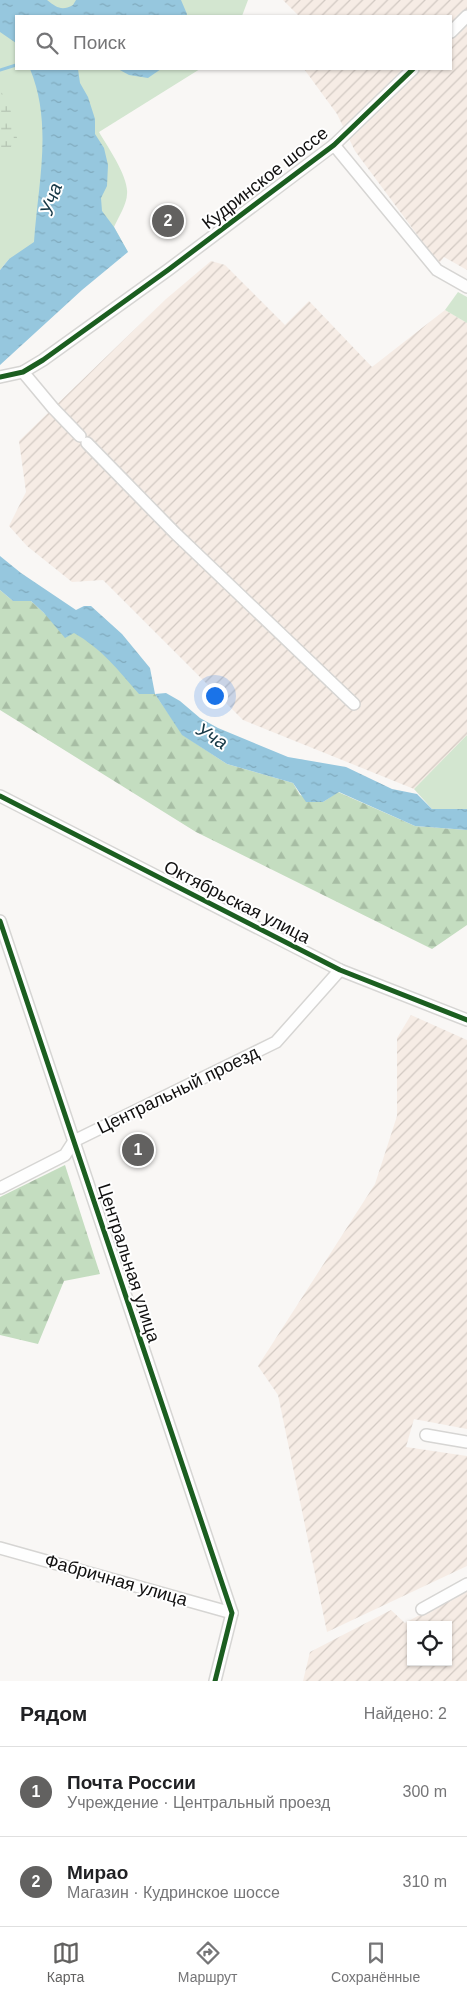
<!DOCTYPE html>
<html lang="ru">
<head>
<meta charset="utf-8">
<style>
	:root { --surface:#fff; --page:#f6f6f6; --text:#202124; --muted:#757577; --line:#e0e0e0; --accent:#626160 }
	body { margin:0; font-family:Arial,sans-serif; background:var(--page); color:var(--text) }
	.controls { position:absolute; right:15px; bottom:15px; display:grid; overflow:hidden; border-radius:0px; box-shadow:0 1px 4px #0004 }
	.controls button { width:45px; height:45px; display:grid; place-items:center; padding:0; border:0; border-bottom:1px solid var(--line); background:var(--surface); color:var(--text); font:25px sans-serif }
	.you { position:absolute; left:214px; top:695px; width:18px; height:18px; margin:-12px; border:4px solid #fff; border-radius:50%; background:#1a73e8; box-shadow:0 0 0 8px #1a73e833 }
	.badge { display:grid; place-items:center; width:32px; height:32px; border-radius:50%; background:var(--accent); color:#fff; font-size:16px; font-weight:700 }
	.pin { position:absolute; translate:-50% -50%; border:2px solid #fff; box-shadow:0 1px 5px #0006 }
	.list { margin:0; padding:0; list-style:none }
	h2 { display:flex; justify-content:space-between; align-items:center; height:65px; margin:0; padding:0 20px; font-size:21px }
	h2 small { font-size:16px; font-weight:400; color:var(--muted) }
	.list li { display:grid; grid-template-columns:32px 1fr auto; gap:15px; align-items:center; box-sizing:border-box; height:90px; padding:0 20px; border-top:1px solid var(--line) }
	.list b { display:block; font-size:19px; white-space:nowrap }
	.list p { margin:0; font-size:16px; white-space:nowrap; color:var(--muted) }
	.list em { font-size:16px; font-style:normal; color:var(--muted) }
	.icon { flex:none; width:28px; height:28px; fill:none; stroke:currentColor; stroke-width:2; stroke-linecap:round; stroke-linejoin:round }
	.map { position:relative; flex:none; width:467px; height:1681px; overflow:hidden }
	.search { position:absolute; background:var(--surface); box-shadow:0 1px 4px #0004; left:15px; right:15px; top:15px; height:55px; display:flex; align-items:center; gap:12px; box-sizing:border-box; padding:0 18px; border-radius:0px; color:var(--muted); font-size:19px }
	.sheet { height:245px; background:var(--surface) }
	nav { display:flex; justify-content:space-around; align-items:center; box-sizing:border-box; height:70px; border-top:1px solid var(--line); background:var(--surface); font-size:14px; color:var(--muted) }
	nav a { display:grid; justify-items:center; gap:2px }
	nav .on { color:var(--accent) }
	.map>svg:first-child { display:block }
	.industrial { fill:url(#industrial-furrows); fill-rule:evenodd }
	.grass { fill:#d3e6d0 }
	.forest { fill:url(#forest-firs) }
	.wetland { fill:url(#wetland-marsh) }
	.water { fill:url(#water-ripples) }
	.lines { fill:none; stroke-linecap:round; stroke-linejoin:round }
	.stream { stroke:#96c7de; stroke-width:3 }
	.minor-casing { stroke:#d6d5d3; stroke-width:14 }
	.minor { stroke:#fefefe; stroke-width:11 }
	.cycleway-casing { stroke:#fff; stroke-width:8 }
	.cycleway { stroke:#1b5e20; stroke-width:5 }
	.labels { text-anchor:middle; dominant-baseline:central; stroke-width:4; stroke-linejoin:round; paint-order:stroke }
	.street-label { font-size:18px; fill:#111010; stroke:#fff }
	.water-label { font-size:19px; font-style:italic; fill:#153745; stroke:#fff }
</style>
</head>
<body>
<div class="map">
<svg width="467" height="1681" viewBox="0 0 467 1681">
	<defs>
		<pattern id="industrial-furrows" width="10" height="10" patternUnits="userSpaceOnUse" patternTransform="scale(1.25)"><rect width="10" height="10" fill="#f6ece5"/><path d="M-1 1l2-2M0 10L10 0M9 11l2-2" fill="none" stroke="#d2c9c3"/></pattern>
		<pattern id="forest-firs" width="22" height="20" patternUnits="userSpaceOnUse" patternTransform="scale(1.25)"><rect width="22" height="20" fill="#c4ddc0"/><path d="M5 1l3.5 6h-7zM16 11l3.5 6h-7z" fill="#a7bda4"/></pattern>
		<pattern id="wetland-marsh" width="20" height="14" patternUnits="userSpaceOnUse" patternTransform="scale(1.25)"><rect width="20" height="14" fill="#d3e6d0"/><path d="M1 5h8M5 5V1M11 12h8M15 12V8" fill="none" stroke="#b4c4b2"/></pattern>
		<pattern id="water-ripples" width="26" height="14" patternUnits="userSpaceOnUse" patternTransform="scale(1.25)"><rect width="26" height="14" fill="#96c7de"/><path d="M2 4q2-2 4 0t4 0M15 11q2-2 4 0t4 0" fill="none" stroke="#80aabd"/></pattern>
	</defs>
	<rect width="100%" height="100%" fill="#f9f7f5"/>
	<!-- industrial -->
	<g class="industrial">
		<path d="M283,0H467V270L444,257L440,262L433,256L355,151L337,114L304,69H451V16H297L298,15Z"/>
		<path d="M211,261L225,265L285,325L309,301L372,367L445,310L467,323V735L414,789L243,720L103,580L72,582L27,546L9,526L26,492L19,441L166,299Z"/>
		<path d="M411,1015L467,1040V1429L414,1419L406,1447L467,1456V1566L327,1632L278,1395L258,1366L375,1184L397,1116V1038Z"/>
		<path d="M467,1589V1681H303L310,1652L391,1610L405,1623ZM411,1625H448V1662H411Z"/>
	</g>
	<!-- grass -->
	<g class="grass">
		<path d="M0,0H248L242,16H16V69H200L99,132C107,146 129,177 127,194C127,204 118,218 114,227L128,252L9,259L0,270Z"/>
		<path d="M458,292L467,297V323L445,310Z"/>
		<path d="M467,735V809H432L414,789Z"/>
	</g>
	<!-- forest -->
	<g class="forest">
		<path d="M0,590L13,601H31L44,613L88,641L110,660L155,694L183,735L227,764L293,783L300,795L323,802L338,792L415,826L467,830V925L432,949L196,832L0,710Z"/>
		<path d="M65,1165L100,1274L64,1281L38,1344L0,1335V1197Z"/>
	</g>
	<!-- wetland -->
	<path class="wetland" d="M0,90L9,104L17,138L5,156H0Z"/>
	<!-- water -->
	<g class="water">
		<path d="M0,0H47C57,8 62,11 73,5L76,0H181L187,14L186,16H16V43L0,32Z"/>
		<path d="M30,69H78L80,83L88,97L95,119V134L104,148L108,165L107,186L101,198L102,211L114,227L128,252L82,290L0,365V270L9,259L34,242C38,184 53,124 30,69Z"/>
		<path d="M118,69H161L148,78L129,75Z"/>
		<path d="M0,556L21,573L76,610L84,606H91L122,634L150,668L155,694L166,693L180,701L200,718L218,728L288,757L346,767L392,789L417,794L432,809H467V830L415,826L339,792L323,802H306L293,783L227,764L182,735L155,694H139C119,671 101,648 74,633L65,638L44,613L31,601H13L0,590Z"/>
	</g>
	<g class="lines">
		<!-- stream -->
		<path class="stream" d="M0,70L16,65"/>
		<defs>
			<g id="minor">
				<path d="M451,32L467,16"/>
				<path d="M334,145L437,270L467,287"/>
				<path d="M23,372L53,408L80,436"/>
				<path d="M0,377L23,372L43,360L168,270L334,145L413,69"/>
				<path d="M87,443L175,533L354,704"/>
				<path d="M0,796L340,970L467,1020"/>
				<path d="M0,921L232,1613L215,1681"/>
				<path d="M0,1188L65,1155L74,1141L276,1042L340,970"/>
				<path d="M426,1435L467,1442"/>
				<path d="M0,1548L232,1613"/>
				<path d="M422,1609L467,1584"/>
			</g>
		</defs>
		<!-- minor casing -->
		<use href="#minor" class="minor-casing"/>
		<!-- minor -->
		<use href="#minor" class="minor"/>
		<defs>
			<g id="cycleway">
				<path d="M0,377L23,372L43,360L168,270L334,145L413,69"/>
				<path d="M0,796L340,970L467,1020"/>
				<path d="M0,921L232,1613L215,1681"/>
			</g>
		</defs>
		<!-- cycleway casing -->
		<use href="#cycleway" class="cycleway-casing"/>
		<!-- cycleway -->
		<use href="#cycleway" class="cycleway"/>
	</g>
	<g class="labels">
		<!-- street labels -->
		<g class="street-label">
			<text transform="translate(265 178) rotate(-38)">Кудринское шоссе</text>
			<text transform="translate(237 902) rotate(27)">Октябрьская улица</text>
			<text transform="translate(178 1090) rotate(-26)">Центральный проезд</text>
			<text transform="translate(129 1263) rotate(72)">Центральная улица</text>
			<text transform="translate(116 1580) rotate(16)">Фабричная улица</text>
		</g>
		<!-- water labels -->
		<g class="water-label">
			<text transform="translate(51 199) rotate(-71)">Уча</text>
			<text transform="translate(212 736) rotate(32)">Уча</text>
		</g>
	</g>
</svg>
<div class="controls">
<button><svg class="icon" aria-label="locate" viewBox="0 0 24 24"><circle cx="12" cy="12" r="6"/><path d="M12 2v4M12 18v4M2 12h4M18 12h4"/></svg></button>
</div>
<div class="you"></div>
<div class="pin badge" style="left:138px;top:1150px">1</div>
<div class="pin badge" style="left:168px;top:221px">2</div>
<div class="search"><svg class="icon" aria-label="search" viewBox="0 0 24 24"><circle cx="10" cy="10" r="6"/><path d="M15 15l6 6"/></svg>Поиск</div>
</div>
<section class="sheet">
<h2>Рядом<small>Найдено: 2</small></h2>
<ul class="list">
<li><span class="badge">1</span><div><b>Почта России</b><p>Учреждение · Центральный проезд</p></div><em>300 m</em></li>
<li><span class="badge">2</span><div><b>Мирао</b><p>Магазин · Кудринское шоссе</p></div><em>310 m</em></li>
</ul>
</section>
<nav>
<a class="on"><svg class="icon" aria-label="map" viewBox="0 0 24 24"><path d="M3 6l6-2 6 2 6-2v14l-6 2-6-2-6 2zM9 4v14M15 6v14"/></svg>Карта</a>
<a><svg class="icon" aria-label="directions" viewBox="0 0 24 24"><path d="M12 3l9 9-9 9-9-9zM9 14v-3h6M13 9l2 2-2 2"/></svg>Маршрут</a>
<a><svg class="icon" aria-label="saved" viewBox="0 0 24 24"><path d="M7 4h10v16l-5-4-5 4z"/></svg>Сохранённые</a>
</nav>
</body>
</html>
